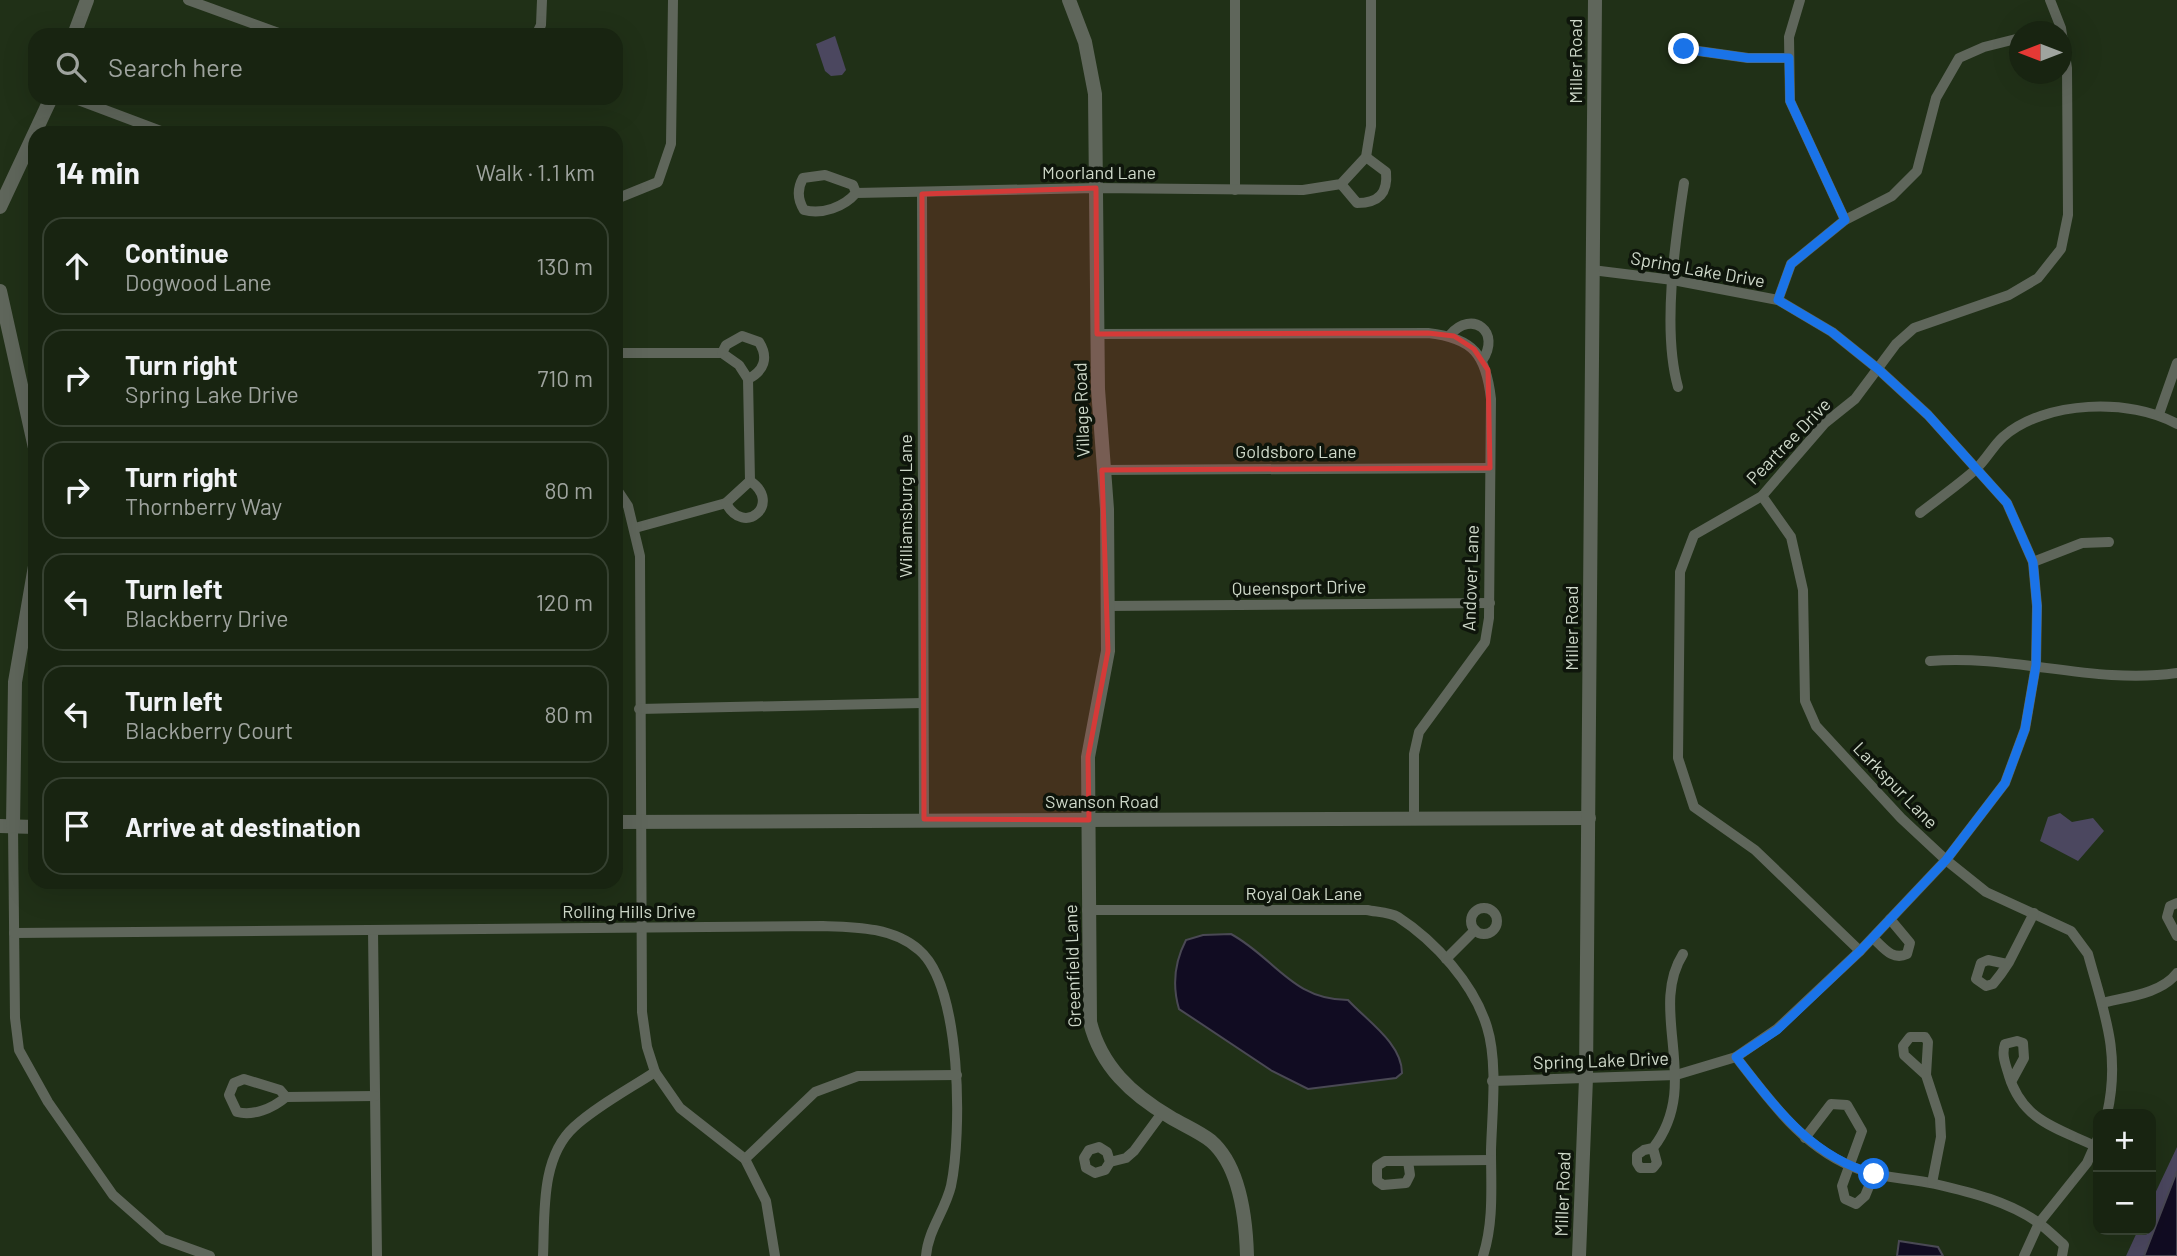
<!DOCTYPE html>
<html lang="en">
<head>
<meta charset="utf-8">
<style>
	:root { --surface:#182411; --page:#25301f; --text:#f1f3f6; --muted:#9fa49f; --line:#364131 }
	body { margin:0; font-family:Barlow,sans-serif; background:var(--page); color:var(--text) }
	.controls { position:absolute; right:21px; bottom:21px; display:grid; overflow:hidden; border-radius:14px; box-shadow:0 7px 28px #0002 }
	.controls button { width:63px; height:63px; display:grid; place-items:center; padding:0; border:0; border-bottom:2px solid var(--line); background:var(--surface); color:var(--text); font:35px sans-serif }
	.compass { position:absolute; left:2009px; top:21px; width:63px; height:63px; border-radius:50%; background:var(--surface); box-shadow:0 7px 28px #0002; rotate:270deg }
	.stop { position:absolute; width:21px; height:21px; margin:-16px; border:5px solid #1a73e8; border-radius:50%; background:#fff }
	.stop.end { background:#1a73e8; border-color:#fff; box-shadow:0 2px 7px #0008 }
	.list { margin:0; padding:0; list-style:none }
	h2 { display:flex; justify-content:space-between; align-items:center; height:91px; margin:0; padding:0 28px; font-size:30px }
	h2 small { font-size:23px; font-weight:400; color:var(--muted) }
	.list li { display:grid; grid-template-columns:46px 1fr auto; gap:21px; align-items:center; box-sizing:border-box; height:98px; margin:0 14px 14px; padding:0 14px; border:2px solid var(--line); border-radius:21px }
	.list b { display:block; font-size:26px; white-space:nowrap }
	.list p { margin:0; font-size:23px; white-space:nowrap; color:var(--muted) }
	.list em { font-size:23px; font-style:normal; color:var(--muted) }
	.icon { flex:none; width:38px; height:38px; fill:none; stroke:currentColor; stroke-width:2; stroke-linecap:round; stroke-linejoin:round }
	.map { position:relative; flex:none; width:2177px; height:1256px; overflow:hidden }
	.search { position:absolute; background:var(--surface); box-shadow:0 7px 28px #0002; left:28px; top:28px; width:595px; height:77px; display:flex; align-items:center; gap:18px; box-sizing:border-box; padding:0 24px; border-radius:21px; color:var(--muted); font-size:26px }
	.panel { position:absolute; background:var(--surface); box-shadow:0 7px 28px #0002; left:28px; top:126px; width:595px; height:763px; border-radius:21px }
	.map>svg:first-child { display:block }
	.green { fill:#4b475f }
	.water { fill:#110c22; stroke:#4a4954; stroke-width:2 }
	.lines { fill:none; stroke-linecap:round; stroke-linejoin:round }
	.minor { stroke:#5f665b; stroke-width:10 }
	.tertiary { stroke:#5f665b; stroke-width:14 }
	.route { stroke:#1a73e8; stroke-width:9 }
	.marked { fill:#d53a38; fill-opacity:0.2; stroke:#d53a38; stroke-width:5; stroke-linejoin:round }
	.labels { text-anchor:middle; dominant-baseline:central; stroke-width:7; stroke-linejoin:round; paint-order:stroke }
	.street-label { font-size:18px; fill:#ced8c9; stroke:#0e150b }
</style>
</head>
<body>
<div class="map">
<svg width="2177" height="1256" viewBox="0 0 2177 1256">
	<rect width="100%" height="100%" fill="#203017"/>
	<!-- green -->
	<g class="green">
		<path d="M835,36L846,70L842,75L831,76L825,71L816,44Z"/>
		<path d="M2060,813L2072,822L2093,818L2104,831L2078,861L2040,841L2048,817Z"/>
		<path d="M2177,1147V1256H2126L2138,1230H2151V1202Z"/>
	</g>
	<!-- water -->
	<g class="water">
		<path d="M1231,934C1275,958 1292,1000 1348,1000C1366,1020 1402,1043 1402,1073L1396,1078L1308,1089L1272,1071L1179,1009C1172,985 1174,963 1186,940L1203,935Z"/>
		<path d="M2177,1171V1256H2144Z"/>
		<path d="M1899,1241L1938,1247L1943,1256H1897Z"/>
	</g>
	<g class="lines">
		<!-- minor -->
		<g class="minor">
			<path d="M188,0L284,35"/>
			<path d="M1235,0V190"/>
			<path d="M1800,0L1789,37L1790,101L1845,220"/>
			<path d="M536,35L541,25L542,0"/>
			<path d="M1684,49L1748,58H1789"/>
			<path d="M73,98L166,133"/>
			<path d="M1341,184L1357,203C1379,203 1388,193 1386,172L1366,157"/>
			<path d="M856,193L853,185L825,175L803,178C797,189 797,199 804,210C822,215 844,207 856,193L1096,188L1303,190L1341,184L1366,157L1371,126V0"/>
			<path d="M922,194L924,819"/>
			<path d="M616,199L658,182L671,144L673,0"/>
			<path d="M1778,300L1791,264L1845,220L1892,196L1917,171L1936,98L1959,58L1984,47L2020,38"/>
			<path d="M1097,334L1428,333C1474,338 1486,355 1491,399L1489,618L1485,642L1419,732L1414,754V819"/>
			<path d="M1450,335C1472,309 1502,332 1482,361"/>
			<path d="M616,353H722L739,365L748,379L750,481L726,503L635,528"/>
			<path d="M722,353L726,345L742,336L759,342C769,358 764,371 748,379"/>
			<path d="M1678,387C1662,330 1675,242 1684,183"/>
			<path d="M2159,414L2177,363"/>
			<path d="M1102,470L1490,468"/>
			<path d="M616,488L628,506L640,556L642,1012L647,1047L655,1072L680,1108L745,1159L766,1201L775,1256"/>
			<path d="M1762,496L1791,537L1803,590L1805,701L1816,726L1901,818L1946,860L1986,892L2071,931L2088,954C2104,1013 2121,1053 2107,1114"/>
			<path d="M726,503C744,538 783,503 750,481"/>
			<path d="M1920,513C1938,499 1958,485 1975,470C1986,460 1993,446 2003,437C2045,400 2131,398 2177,424"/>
			<path d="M2033,562L2082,543L2109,542"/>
			<path d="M1107,606L1490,603"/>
			<path d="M1930,661C2012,654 2095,685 2177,673"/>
			<path d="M639,709L922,703"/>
			<path d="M13,826L15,1018L19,1050L48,1102L113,1195L163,1239L210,1256"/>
			<path d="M2177,903L2170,906L2167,917L2177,936"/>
			<circle cx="1484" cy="921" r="13"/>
			<path d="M1087,910H1367C1376,912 1390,912 1398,917C1435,941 1474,984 1487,1027C1498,1062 1492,1114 1491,1150C1491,1186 1494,1222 1483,1256"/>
			<path d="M373,930L377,1256"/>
			<path d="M14,933L823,926C855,927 893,927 919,950C962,986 962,1134 951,1186C945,1211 928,1230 926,1256"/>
			<path d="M1873,938C1883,947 1892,961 1907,954L1910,943L1890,919"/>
			<path d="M1860,951L1755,850L1694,807L1678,758L1680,572L1694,535L1762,496L1825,423L1855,399L1896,344L1914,328L2009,295L2038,278L2061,249L2068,215L2067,68L2061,28L2050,0"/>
			<path d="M1446,959L1475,930"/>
			<path d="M2007,964L1988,960L1981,963L1976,979L1986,986L1993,984C1999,977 2004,970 2009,962L2034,913"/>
			<path d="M2102,1003C2126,997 2161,994 2177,973"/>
			<path d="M1736,1057C1771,1102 1805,1151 1861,1170C1886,1179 1910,1178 1935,1184C1970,1192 2011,1202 2040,1224C2048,1230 2056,1238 2064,1245L2062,1256"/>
			<path d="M1926,1075L1904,1055L1903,1046L1910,1037H1925L1928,1042L1926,1075L1940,1118L1941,1137L1932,1183"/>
			<path d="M1492,1081L1676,1075L1736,1057L1777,1029L1860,951L1946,860L2005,783L2025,729L2036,665L2037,606L2033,562L2007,503L1928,415L1878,369L1832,332L1778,300L1673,280L1592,270"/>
			<path d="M2011,1082L2024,1058L2023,1043L2017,1041L2005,1044C2001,1055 2006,1065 2009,1076C2023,1121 2057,1128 2095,1146"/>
			<path d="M286,1097L280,1090L244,1079L234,1083L229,1095L237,1112C253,1116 272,1109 286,1097L375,1096"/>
			<path d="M1805,1138L1831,1104L1847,1105L1862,1131L1842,1186L1845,1199L1856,1204L1865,1196L1874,1174"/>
			<path d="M1653,1148L1657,1163L1653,1168H1640L1637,1163V1155L1644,1150L1653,1148C1703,1084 1647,1011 1683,954"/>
			<path d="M745,1159L815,1092L858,1076L957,1075"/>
			<path d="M1408,1161L1410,1175L1406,1183L1383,1185L1377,1181V1166L1385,1161L1491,1160"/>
			<path d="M1110,1162L1107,1152L1099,1147L1089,1150L1084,1158L1086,1168L1095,1173L1105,1170L1110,1162L1126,1158L1134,1151L1162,1113"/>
			<path d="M543,1256C545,1215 540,1158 574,1127C597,1106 629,1089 655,1072"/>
			<path d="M2024,1256L2039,1223L2087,1163L2098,1138"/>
		</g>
		<!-- tertiary -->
		<g class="tertiary">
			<path d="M1069,0L1085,42L1095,94L1098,389L1107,509L1108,651L1088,757L1090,1022C1101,1066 1131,1094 1170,1117C1183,1125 1200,1132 1211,1141C1241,1167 1246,1220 1247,1256"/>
			<path d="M74,35L87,0"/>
			<path d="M0,207L51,98"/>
			<path d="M0,291L35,448"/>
			<path d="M616,822L1589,818"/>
			<path d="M0,826L35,827"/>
			<path d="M13,826L15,682L35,566"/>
			<path d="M1579,1256L1586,1078L1595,0"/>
		</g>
	</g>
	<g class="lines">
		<!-- route -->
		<path class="route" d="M1684,49L1748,58H1789L1790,101L1845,220L1791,264L1778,300L1832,332L1878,369L1928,415L2007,503L2033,562L2037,606L2036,665L2025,729L2005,783L1946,860L1860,951L1777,1030L1736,1057C1775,1107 1810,1156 1874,1174"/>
	</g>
	<!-- marked area -->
	<path class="marked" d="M1096,188L1097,334L1428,333L1454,336L1474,349L1488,370L1490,468L1102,470L1108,651L1088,757L1089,820L924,819L922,194Z"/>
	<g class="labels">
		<!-- street labels -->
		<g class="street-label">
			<text transform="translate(1575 61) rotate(-90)">Miller Road</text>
			<text x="1099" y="172">Moorland Lane</text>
			<text transform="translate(1698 269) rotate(10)">Spring Lake Drive</text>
			<text transform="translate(1081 410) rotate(-92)">Village Road</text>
			<text transform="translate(1788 441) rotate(-46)">Peartree Drive</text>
			<text x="1296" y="451">Goldsboro Lane</text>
			<text transform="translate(905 506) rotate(-90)">Williamsburg Lane</text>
			<text transform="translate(1470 578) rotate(-88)">Andover Lane</text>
			<text transform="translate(1299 587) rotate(-1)">Queensport Drive</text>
			<text transform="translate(1571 628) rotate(-90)">Miller Road</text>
			<text transform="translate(1896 785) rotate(46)">Larkspur Lane</text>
			<text x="1102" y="801">Swanson Road</text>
			<text x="1304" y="893">Royal Oak Lane</text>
			<text x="629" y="911">Rolling Hills Drive</text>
			<text transform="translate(1072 966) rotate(-92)">Greenfield Lane</text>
			<text transform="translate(1601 1060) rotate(-2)">Spring Lake Drive</text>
			<text transform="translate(1562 1194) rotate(-88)">Miller Road</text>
		</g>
	</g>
</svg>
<div class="controls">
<button>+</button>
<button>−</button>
</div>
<svg class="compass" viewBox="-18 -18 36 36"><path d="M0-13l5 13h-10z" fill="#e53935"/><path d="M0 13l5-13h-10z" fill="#9fa49f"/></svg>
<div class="stop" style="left:1874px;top:1174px"></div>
<div class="stop end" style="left:1684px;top:49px"></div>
<div class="search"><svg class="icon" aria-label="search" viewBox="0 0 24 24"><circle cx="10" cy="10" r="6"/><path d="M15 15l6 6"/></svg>Search here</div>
<section class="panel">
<h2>14 min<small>Walk · 1.1 km</small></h2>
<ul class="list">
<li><svg class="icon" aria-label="ahead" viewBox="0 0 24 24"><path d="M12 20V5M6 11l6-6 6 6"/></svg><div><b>Continue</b><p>Dogwood Lane</p></div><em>130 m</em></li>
<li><svg class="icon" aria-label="right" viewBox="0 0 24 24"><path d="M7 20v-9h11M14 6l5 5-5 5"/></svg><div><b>Turn right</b><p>Spring Lake Drive</p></div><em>710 m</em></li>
<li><svg class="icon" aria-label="right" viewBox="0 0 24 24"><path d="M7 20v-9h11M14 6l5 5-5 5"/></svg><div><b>Turn right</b><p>Thornberry Way</p></div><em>80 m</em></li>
<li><svg class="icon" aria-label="left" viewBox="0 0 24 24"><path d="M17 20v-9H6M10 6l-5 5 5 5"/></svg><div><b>Turn left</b><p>Blackberry Drive</p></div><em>120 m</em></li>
<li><svg class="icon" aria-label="left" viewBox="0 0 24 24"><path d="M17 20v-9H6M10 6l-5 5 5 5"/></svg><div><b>Turn left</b><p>Blackberry Court</p></div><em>80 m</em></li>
<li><svg class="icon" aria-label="arrive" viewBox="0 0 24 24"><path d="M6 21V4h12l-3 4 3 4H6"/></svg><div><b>Arrive at destination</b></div></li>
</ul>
</section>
</div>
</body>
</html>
